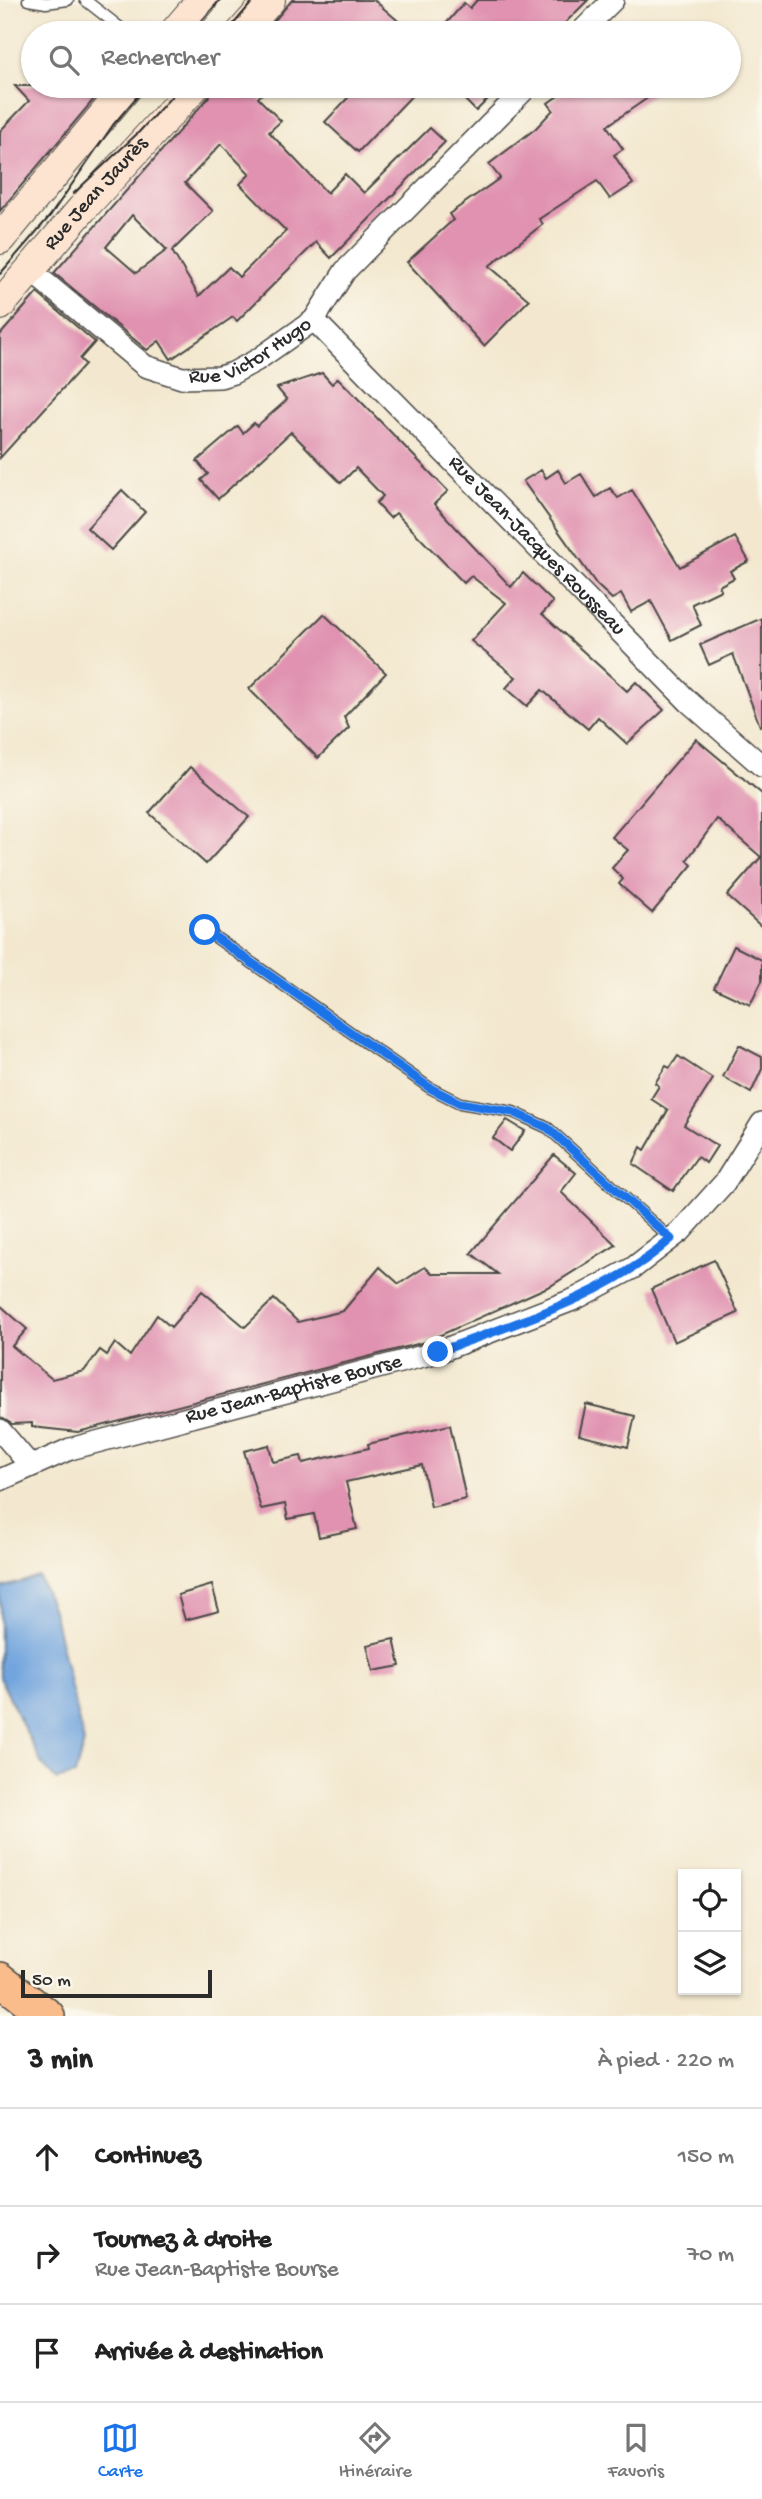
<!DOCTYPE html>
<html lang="fr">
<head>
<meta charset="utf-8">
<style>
	:root { --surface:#fff; --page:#f6f6f6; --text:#222; --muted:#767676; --line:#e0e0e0; --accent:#1a73e8 }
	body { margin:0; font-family:"Gochi Hand",sans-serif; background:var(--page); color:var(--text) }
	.controls { position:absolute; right:21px; bottom:21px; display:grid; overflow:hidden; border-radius:0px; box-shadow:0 2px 5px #0004 }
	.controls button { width:63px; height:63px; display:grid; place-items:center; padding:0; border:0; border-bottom:2px solid var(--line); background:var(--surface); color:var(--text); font:35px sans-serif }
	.scale { position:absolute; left:21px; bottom:18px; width:191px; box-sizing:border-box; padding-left:7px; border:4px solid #2b2b2b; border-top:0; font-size:19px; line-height:24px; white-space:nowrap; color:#2b2b2b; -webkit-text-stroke:5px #fbf7ec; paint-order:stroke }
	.stop { position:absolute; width:21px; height:21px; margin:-16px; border:5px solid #1a73e8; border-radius:50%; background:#fff }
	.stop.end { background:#1a73e8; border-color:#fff; box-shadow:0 2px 7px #0008 }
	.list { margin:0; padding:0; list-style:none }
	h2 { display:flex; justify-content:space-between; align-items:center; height:91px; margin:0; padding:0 28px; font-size:30px }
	h2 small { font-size:23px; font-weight:400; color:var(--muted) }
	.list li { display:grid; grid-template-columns:46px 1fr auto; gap:21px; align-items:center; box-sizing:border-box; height:98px; padding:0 28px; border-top:2px solid var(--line) }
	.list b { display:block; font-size:26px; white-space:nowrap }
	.list p { margin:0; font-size:23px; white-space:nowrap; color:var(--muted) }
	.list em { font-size:23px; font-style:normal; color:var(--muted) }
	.icon { flex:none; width:38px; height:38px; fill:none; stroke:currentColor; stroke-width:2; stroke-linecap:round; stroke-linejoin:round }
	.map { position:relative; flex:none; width:762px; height:2016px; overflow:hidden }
	.search { position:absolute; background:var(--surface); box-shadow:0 2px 5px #0004; left:21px; right:21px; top:21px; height:77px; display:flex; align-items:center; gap:18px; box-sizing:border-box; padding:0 24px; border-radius:38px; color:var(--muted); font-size:26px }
	.sheet { height:385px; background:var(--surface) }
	nav { display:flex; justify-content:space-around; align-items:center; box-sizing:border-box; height:98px; border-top:2px solid var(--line); background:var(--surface); font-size:19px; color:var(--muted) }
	nav a { display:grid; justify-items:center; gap:4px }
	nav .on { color:var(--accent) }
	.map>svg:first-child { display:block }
	.water { fill:#72a5de; stroke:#4e6884; stroke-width:2 }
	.building { fill:#e092b0; fill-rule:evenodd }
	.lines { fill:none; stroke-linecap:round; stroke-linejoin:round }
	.lane-casing { stroke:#494744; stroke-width:13 }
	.street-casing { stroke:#494744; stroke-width:24 }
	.secondary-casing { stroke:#494744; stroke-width:32 }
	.primary-casing { stroke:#494744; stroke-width:36 }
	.lane { stroke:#fff; stroke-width:10 }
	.street { stroke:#fff; stroke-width:21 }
	.secondary { stroke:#fde4d0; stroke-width:30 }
	.primary { stroke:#f9bc8a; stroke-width:33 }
	.tram { stroke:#2b2b2b; stroke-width:2 }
	.route { stroke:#1a73e8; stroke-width:9 }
	.labels { text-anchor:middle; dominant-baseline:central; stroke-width:5; stroke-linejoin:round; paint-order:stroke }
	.street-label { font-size:21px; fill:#2b2b2b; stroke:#fbf7ec }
</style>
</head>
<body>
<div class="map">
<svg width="762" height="2016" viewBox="0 0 762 2016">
	<rect width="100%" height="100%" fill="#fbf7ec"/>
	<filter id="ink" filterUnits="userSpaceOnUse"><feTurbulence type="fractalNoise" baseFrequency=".0143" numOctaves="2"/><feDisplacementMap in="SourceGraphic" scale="14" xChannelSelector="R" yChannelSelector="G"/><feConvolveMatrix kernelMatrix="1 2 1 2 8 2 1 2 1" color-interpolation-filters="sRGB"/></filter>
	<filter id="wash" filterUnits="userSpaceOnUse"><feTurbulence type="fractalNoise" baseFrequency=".00686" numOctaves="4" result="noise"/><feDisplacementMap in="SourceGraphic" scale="28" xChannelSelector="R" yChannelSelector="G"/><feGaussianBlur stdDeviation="1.57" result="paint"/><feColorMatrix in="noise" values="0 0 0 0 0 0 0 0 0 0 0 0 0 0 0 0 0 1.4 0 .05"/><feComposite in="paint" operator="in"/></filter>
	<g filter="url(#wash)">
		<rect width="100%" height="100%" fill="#f3e8cf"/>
		<!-- water -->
		<path class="water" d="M39,1577L53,1610L84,1743L75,1775L56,1780L41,1763L0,1678V1588Z"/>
		<g id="blocks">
			<!-- building -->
			<g class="building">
				<path d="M292,0H374L412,33H264Z"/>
				<path d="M477,0H588L555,33H438L464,3L470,8Z"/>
				<path d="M15,86H105L0,211V131L29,101Z"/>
				<path d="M215,86H269L258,98L281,121L269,132L327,193L345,174L364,193L430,128L445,142L331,258L316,242L237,321L233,317L171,359L159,341L147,350L54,273L208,98ZM221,144L250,174L240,184L286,231L239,277L229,267L199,296L172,251L213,211L185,183ZM132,215L167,250L136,273L106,247Z"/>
				<path d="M359,86H421L358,152L325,122Z"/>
				<path d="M474,86H482L492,95L476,111L462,97Z"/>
				<path d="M572,86H665L607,126L623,149L614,155L633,184L610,199L597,181L539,219L543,224L489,266L529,300L484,346L407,262L453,220L449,214L500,178L489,164L535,129L553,110L548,103Z"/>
				<path d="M37,293L95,342L80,359L85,364L0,458V335Z"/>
				<path d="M322,373L332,384L338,378L448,491L434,504L511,587L523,573L553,602L542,614L627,691L636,682L664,710L627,744L598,717L588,729L542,690L527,706L506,688L516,677L471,641L506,603L471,576L464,583L396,513L390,518L376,503L383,496L356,468L341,483L291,432L218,499L201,480L208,474L197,461L238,426L243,433L254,423L257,426L287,400L277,388Z"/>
				<path d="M541,470L546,478L558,470L566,483L581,474L596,497L610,488L618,498L632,490L680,567L735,537L749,561L730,571L734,578L719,586L721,590L692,604L701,625L672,640L651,601L631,612L621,594L612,599L597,585L523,481Z"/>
				<path d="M122,490L145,512L111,550L87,528Z"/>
				<path d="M324,614L386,673L344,717L349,728L318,758L249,689Z"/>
				<path d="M762,618V725L760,726L733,654L709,665L700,645Z"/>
				<path d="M696,739L762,794V927L727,896L761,857L717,819L687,860L692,865L652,913L619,884L623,879L612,868L628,850L612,837Z"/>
				<path d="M190,767L249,817L206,864L149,813Z"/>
				<path d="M734,946L762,960V981L750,1005L714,988Z"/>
				<path d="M739,1045L762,1057V1069L751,1093L723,1077Z"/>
				<path d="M678,1056L713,1079L684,1125L717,1146L706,1163L697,1157L673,1191L633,1164L641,1147L645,1150L668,1110L651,1099L659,1086L655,1083L666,1066L670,1068Z"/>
				<path d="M507,1120L525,1131L510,1151L493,1138Z"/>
				<path d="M554,1155L576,1173L561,1192L616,1245L552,1285L425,1342L78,1432L32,1427V1423L12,1424L0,1417V1305L27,1329L12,1346L52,1379L84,1371L100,1350L107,1355L115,1343L130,1356L157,1315L171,1327L202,1291L245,1327L274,1299L298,1322L343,1311L380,1267L399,1284L425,1267L433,1274H498L471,1253Z"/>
				<path d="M714,1260L738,1313L674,1342L651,1289Z"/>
				<path d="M586,1404L635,1416L628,1447L579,1435Z"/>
				<path d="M450,1425L466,1499L431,1507L422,1465L346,1482L357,1529L319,1537L314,1514L288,1519L285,1504L261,1509L244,1451L269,1445L273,1462L301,1456L303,1463L369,1448L368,1444Z"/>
				<path d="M212,1585L219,1611L185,1620L178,1595Z"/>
				<path d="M394,1639L400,1666L373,1671L367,1645Z"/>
			</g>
		</g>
	</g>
	<g filter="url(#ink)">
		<use href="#blocks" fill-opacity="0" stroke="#494744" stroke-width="2"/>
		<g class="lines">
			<defs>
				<g id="lane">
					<path d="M28,0L46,3L68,0"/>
					<path d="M85,0L127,33"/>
					<path d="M205,930L430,1088L460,1103L513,1112L548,1128L671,1239"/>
				</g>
				<g id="street">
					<path d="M580,33L613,0"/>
					<path id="s1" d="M30,270L145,366L182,378L220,377L233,373L257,360L314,320L345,271L528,86"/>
					<path id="s2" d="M314,320L689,702L762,766"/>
					<path d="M0,1430L29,1464"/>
					<path id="s3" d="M0,1480L70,1449L438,1352L575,1299L633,1268L681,1231L725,1182L762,1123"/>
				</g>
				<g id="secondary">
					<path d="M174,33L202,0"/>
					<path d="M241,33L270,0"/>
					<path d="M0,239L128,86"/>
					<path id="s4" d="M0,305L82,209L195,86"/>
				</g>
				<path id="primary" d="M0,1979L48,2016"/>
			</defs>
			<!-- lane casing -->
			<use href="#lane" class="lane-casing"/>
			<!-- street casing -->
			<use href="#street" class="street-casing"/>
			<!-- secondary casing -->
			<use href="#secondary" class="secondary-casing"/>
			<!-- primary casing -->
			<use href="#primary" class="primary-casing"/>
			<!-- lane -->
			<use href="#lane" class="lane"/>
			<!-- street -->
			<use href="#street" class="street"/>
			<!-- secondary -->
			<use href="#secondary" class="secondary"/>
			<!-- primary -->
			<use href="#primary" class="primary"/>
			<!-- tram -->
			<g class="tram">
				<path d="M191,33L220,0"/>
				<path d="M226,33L254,0"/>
				<path d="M73,194L139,132L181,86"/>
				<path d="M0,274L50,216L113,125L146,86"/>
			</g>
		</g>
	</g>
	<g class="lines" filter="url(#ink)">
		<!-- route -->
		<path class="route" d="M205,930L430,1088L460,1103L513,1112L548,1128L671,1239C606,1297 518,1322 438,1352"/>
	</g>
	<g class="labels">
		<!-- street labels -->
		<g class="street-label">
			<text stroke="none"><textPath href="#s4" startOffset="147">Rue Jean Jaurès</textPath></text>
			<text stroke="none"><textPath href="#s1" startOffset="264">Rue Victor Hugo</textPath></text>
			<text stroke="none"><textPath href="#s2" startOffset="317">Rue Jean-Jacques Rousseau</textPath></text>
			<text stroke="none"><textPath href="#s3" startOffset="308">Rue Jean-Baptiste Bourse</textPath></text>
		</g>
	</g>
</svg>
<div class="controls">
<button><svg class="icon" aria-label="locate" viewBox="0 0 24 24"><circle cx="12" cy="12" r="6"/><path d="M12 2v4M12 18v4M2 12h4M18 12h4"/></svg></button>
<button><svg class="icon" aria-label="layers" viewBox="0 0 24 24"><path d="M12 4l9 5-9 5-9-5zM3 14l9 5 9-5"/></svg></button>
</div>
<div class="scale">50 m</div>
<div class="stop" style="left:205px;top:930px"></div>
<div class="stop end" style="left:438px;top:1352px"></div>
<div class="search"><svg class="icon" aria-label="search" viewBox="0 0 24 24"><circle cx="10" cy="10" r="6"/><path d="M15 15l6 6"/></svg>Rechercher</div>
</div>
<section class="sheet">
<h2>3 min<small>À pied · 220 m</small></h2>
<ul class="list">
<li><svg class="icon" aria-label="ahead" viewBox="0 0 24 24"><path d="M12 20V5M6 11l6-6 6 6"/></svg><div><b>Continuez</b></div><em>150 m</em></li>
<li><svg class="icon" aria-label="right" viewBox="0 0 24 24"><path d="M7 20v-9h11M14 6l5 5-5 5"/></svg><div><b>Tournez à droite</b><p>Rue Jean-Baptiste Bourse</p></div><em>70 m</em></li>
<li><svg class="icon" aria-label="arrive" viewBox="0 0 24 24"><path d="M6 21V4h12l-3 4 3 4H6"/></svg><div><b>Arrivée à destination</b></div></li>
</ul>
</section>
<nav>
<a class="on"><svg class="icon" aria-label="map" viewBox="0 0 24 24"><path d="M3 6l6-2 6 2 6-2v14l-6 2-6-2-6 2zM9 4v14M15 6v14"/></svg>Carte</a>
<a><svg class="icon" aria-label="directions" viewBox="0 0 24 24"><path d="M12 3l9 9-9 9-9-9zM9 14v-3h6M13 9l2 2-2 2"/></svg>Itinéraire</a>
<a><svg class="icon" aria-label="saved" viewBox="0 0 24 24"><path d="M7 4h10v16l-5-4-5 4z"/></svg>Favoris</a>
</nav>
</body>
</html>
